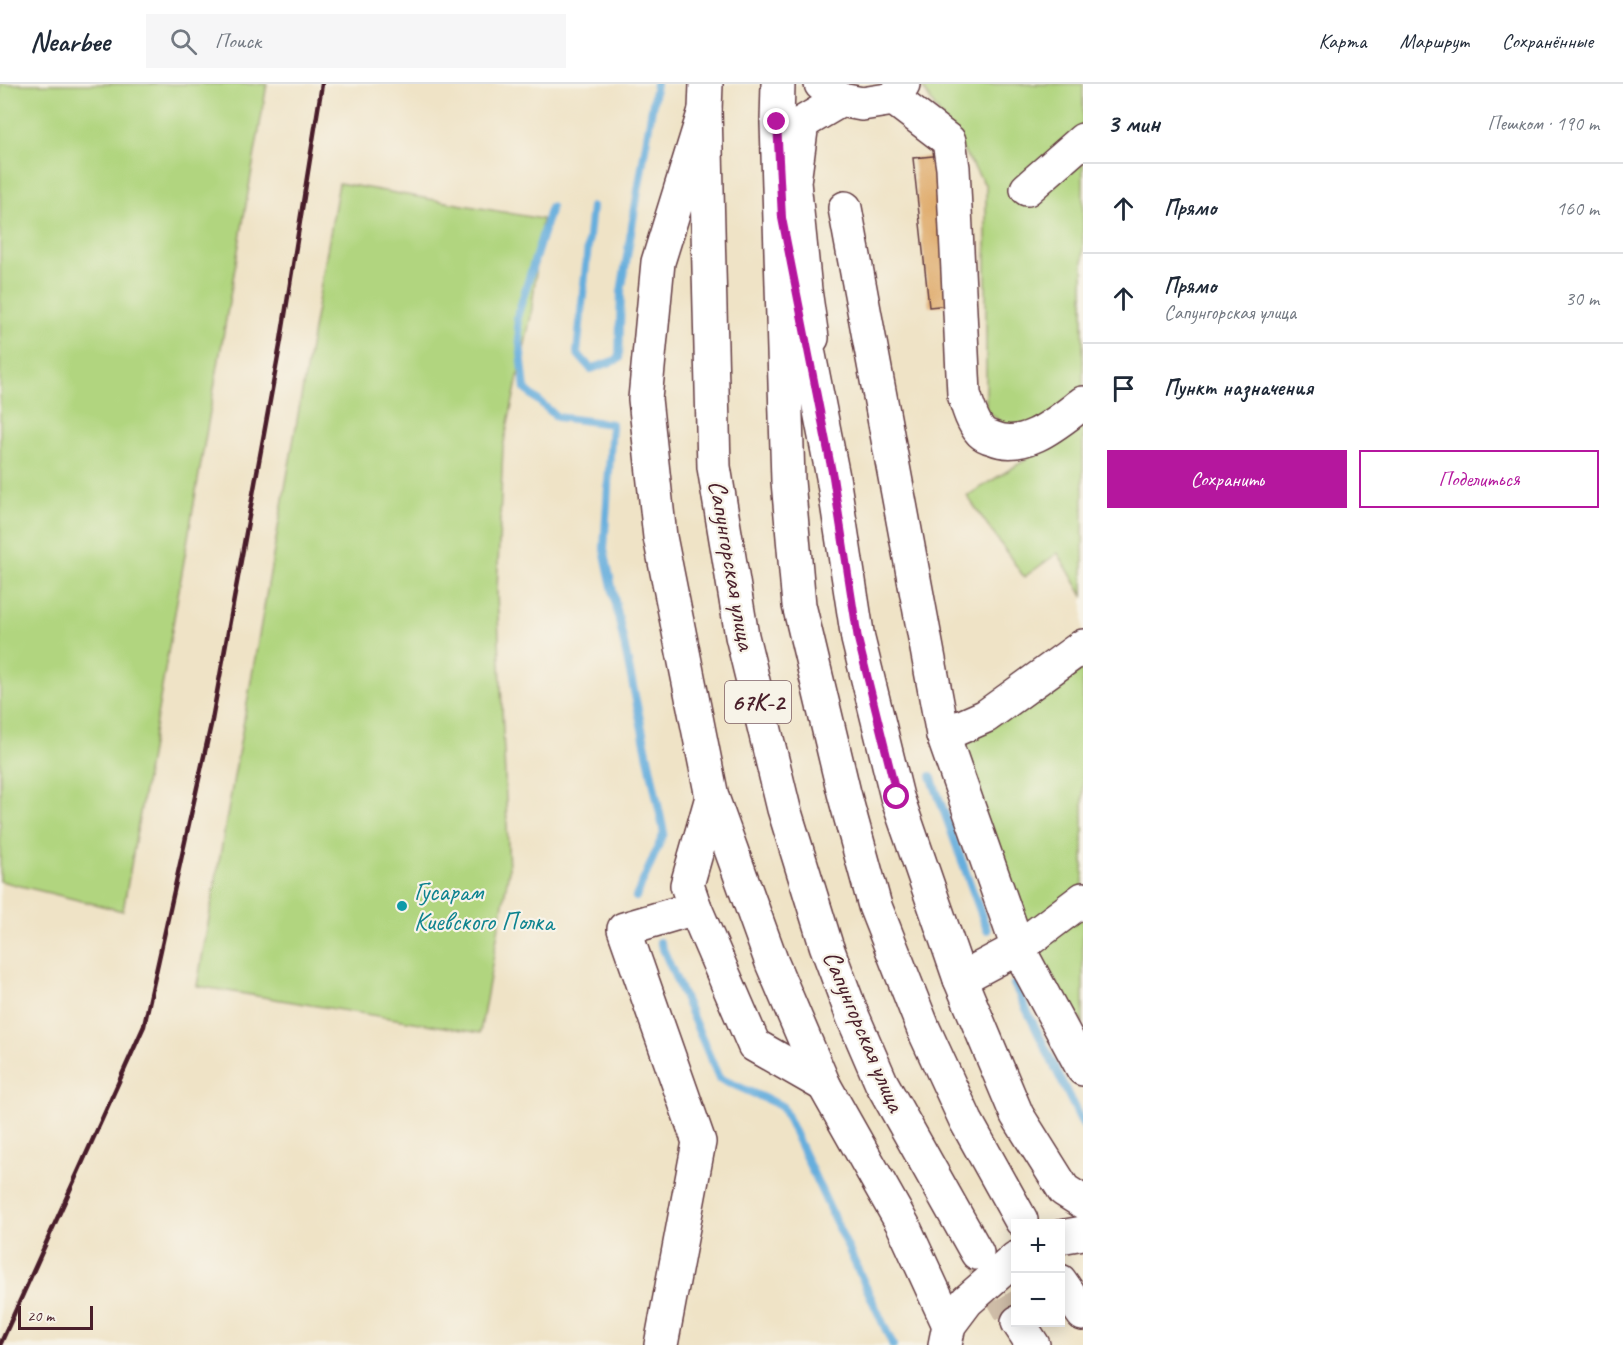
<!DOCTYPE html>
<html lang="ru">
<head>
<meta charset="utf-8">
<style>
	:root { --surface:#fff; --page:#f6f6f7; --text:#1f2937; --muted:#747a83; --line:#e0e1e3; --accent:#b5179e }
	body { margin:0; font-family:Caveat,sans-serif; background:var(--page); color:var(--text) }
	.controls { position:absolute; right:18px; bottom:18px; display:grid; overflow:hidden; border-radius:0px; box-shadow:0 3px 15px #0003 }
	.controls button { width:54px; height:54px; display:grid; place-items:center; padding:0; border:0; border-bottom:2px solid var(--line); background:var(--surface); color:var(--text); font:30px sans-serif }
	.scale { position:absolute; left:18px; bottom:15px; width:75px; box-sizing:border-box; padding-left:6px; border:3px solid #4a1f2b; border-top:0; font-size:16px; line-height:21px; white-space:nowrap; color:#4a1f2b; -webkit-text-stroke:4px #f7f3e8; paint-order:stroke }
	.stop { position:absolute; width:18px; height:18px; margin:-14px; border:4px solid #b5179e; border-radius:50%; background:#fff }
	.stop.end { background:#b5179e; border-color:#fff; box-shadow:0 2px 6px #0008 }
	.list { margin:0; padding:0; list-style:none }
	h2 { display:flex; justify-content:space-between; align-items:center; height:78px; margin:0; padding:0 24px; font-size:26px }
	h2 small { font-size:20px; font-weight:400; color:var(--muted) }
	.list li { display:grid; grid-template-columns:39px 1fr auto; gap:18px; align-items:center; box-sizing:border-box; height:90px; padding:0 24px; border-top:2px solid var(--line) }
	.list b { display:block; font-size:22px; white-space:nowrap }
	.list p { margin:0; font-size:20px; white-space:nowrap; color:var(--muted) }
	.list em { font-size:20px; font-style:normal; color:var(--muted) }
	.actions { display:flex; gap:12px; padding:18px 24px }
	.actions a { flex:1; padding:14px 0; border:2px solid var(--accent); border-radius:0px; text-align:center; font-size:21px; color:var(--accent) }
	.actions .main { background:var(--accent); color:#fff }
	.icon { flex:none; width:33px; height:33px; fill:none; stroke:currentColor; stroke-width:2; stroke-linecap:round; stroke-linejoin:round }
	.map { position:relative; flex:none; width:1083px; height:1261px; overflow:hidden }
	header { display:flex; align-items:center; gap:36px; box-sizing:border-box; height:84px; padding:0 30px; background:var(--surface); border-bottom:2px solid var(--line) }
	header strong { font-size:28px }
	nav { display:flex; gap:33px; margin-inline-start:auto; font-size:21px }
	.search { width:420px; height:54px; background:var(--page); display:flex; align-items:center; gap:15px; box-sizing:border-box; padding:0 21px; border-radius:0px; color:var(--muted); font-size:22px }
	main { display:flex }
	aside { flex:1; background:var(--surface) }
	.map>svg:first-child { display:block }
	.green { fill:#b1d57f; stroke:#7e7a55; stroke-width:1.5 }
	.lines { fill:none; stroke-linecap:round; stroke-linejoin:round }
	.stream { stroke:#66aedd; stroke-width:8 }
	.building { fill:#e0ad70 }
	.major-tunnel { stroke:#cebca7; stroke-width:33; stroke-dasharray:33 16; stroke-linecap:butt }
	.minor-casing { stroke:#633c42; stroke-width:36 }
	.major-casing { stroke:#633c42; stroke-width:36 }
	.highway-casing { stroke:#633c42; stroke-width:36 }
	.minor { stroke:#fff; stroke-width:33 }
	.major { stroke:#fff; stroke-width:33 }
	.highway { stroke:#fff; stroke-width:33 }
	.rail { stroke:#4a1f2b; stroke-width:4.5 }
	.route { stroke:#b5179e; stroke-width:8 }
	.culture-dot { fill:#0f9aa8; stroke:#f7f3e8; stroke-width:2 }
	.labels { text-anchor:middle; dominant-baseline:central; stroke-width:4.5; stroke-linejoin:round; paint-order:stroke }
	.shield { fill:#f7f3e8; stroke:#7e5f64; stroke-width:1.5 }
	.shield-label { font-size:24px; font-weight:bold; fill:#4a1f2b }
	.street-label { font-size:26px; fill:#4a1f2b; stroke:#f7f3e8 }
	.culture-label { font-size:26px; fill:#0d838f; stroke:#f7f3e8; text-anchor:start }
</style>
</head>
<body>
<header>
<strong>Nearbee</strong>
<div class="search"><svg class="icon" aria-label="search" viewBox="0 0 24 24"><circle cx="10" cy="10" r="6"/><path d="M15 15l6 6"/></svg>Поиск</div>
<nav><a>Карта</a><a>Маршрут</a><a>Сохранённые</a></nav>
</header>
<main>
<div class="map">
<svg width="1083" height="1261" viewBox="0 0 1083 1261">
	<rect width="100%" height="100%" fill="#f7f3e8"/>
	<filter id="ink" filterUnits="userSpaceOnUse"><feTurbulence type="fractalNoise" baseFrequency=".0167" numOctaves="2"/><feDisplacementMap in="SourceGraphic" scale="12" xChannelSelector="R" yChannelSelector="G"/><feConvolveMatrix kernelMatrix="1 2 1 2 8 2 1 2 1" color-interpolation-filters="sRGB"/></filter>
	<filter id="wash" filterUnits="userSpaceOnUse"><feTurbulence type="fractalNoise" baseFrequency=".008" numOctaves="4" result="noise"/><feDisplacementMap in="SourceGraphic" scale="24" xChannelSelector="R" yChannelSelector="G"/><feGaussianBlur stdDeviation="1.35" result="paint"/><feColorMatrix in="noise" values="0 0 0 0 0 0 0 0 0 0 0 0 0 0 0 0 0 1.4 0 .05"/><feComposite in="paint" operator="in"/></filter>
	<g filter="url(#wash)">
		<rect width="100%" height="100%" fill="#efe3c6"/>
		<!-- green -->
		<g class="green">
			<path d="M0,0H267L123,827L0,797Z"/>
			<path d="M920,0H1083V512L1058,469L1024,493L967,412L1030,373L1013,348L986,326V102Z"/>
			<path d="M339,99L542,135L531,232L503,363L497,508L509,786L480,949L197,902Z"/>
			<path d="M1083,583V940L1019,842L961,664Z"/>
		</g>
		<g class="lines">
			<!-- stream -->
			<g class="stream">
				<path d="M551,123L517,233L525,305L557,333L612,340L604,465L664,749L636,813"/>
				<path d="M592,123L577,269L591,285L619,275L621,208L656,0"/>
				<path d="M931,692L987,846"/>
				<path d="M660,858L719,994L782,1022L893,1261"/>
				<path d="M1014,900L1083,1041"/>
			</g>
		</g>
		<g id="blocks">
			<!-- building -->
			<path class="building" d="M943,71L959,220L929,223L913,74Z"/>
		</g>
	</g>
	<g filter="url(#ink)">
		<use href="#blocks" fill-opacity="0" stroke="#633c42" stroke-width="1.5"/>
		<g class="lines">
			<!-- major-tunnel -->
			<path class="major-tunnel" d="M978,1170L1011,1228"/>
			<defs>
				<g id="minor">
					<path d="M821,0L841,16L862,20L894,15L903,0"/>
					<path d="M894,15L949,57L953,84L964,310C968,323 972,338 981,348C984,351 989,353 993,354C1025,368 1059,337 1083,319"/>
					<path d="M1027,105L1083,56"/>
					<path d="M845,124L943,651L1018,864L1083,985"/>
					<path d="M812,254L805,206L794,98L802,39L841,16"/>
					<path d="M943,651L986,632L1083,562"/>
					<path d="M712,713L687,801L695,824L754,961L824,1001"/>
					<path d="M960,895L1018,864L1083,815"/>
					<path d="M661,1261L699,1058L624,845L695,824"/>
				</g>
				<g id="major">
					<path d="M706,0L705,26L714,383L742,552L784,725L826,861L853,933L881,998L977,1169"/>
					<path d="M778,0L777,38L788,397L799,521L844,709L875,822L924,946L966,1037L1021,1136"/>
					<path d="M705,26L658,178L645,315L660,453L712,713L772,879L824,1001L903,1141L949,1241"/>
					<path d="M800,225L833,393L858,555L897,713L960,895L1017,1031L1064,1106L1083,1118"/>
					<path d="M1060,1197L1083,1230"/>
					<path d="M1018,1238L1033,1261"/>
				</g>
				<g id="highway">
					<path d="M1060,1153L1083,1149"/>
					<path d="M945,1261L949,1241L967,1217L1016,1174"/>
				</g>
			</defs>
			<!-- minor casing -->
			<use href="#minor" class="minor-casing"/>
			<!-- major casing -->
			<use href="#major" class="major-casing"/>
			<!-- highway casing -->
			<use href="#highway" class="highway-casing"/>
			<!-- minor -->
			<use href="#minor" class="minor"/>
			<!-- major -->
			<use href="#major" class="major"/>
			<!-- highway -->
			<use href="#highway" class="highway"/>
			<!-- rail -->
			<path class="rail" d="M0,1261L144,942L212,636L281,256L322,0"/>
		</g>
	</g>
	<g class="lines" filter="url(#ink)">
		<!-- route -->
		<path class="route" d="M777,38L782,134L833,393L858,555L897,713"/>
	</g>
	<!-- markers -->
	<circle class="culture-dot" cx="402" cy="822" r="6"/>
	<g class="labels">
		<!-- shield labels -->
		<rect class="shield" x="725" y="597" width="66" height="42" rx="4.5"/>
		<g class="shield-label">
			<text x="758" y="618">67К-2</text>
		</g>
		<!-- street labels -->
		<g class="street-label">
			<text transform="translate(732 481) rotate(80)">Сапунгорская улица</text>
			<text transform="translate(864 947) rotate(67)">Сапунгорская улица</text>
		</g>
		<!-- culture labels -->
		<g class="culture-label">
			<text x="414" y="807">Гусарам<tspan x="414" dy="30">Киевского Полка</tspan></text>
		</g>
	</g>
</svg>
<div class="controls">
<button>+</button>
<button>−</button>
</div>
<div class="scale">20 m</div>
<div class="stop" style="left:897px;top:713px"></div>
<div class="stop end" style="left:777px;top:38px"></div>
</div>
<aside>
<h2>3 мин<small>Пешком · 190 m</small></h2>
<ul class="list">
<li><svg class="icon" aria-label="ahead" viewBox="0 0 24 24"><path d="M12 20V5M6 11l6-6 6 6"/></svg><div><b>Прямо</b></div><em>160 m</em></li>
<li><svg class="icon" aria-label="ahead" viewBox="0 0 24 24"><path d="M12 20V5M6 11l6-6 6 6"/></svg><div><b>Прямо</b><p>Сапунгорская улица</p></div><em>30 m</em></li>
<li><svg class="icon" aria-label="arrive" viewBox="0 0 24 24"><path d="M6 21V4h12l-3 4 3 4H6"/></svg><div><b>Пункт назначения</b></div></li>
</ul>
<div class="actions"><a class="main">Сохранить</a><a>Поделиться</a></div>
</aside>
</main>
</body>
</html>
